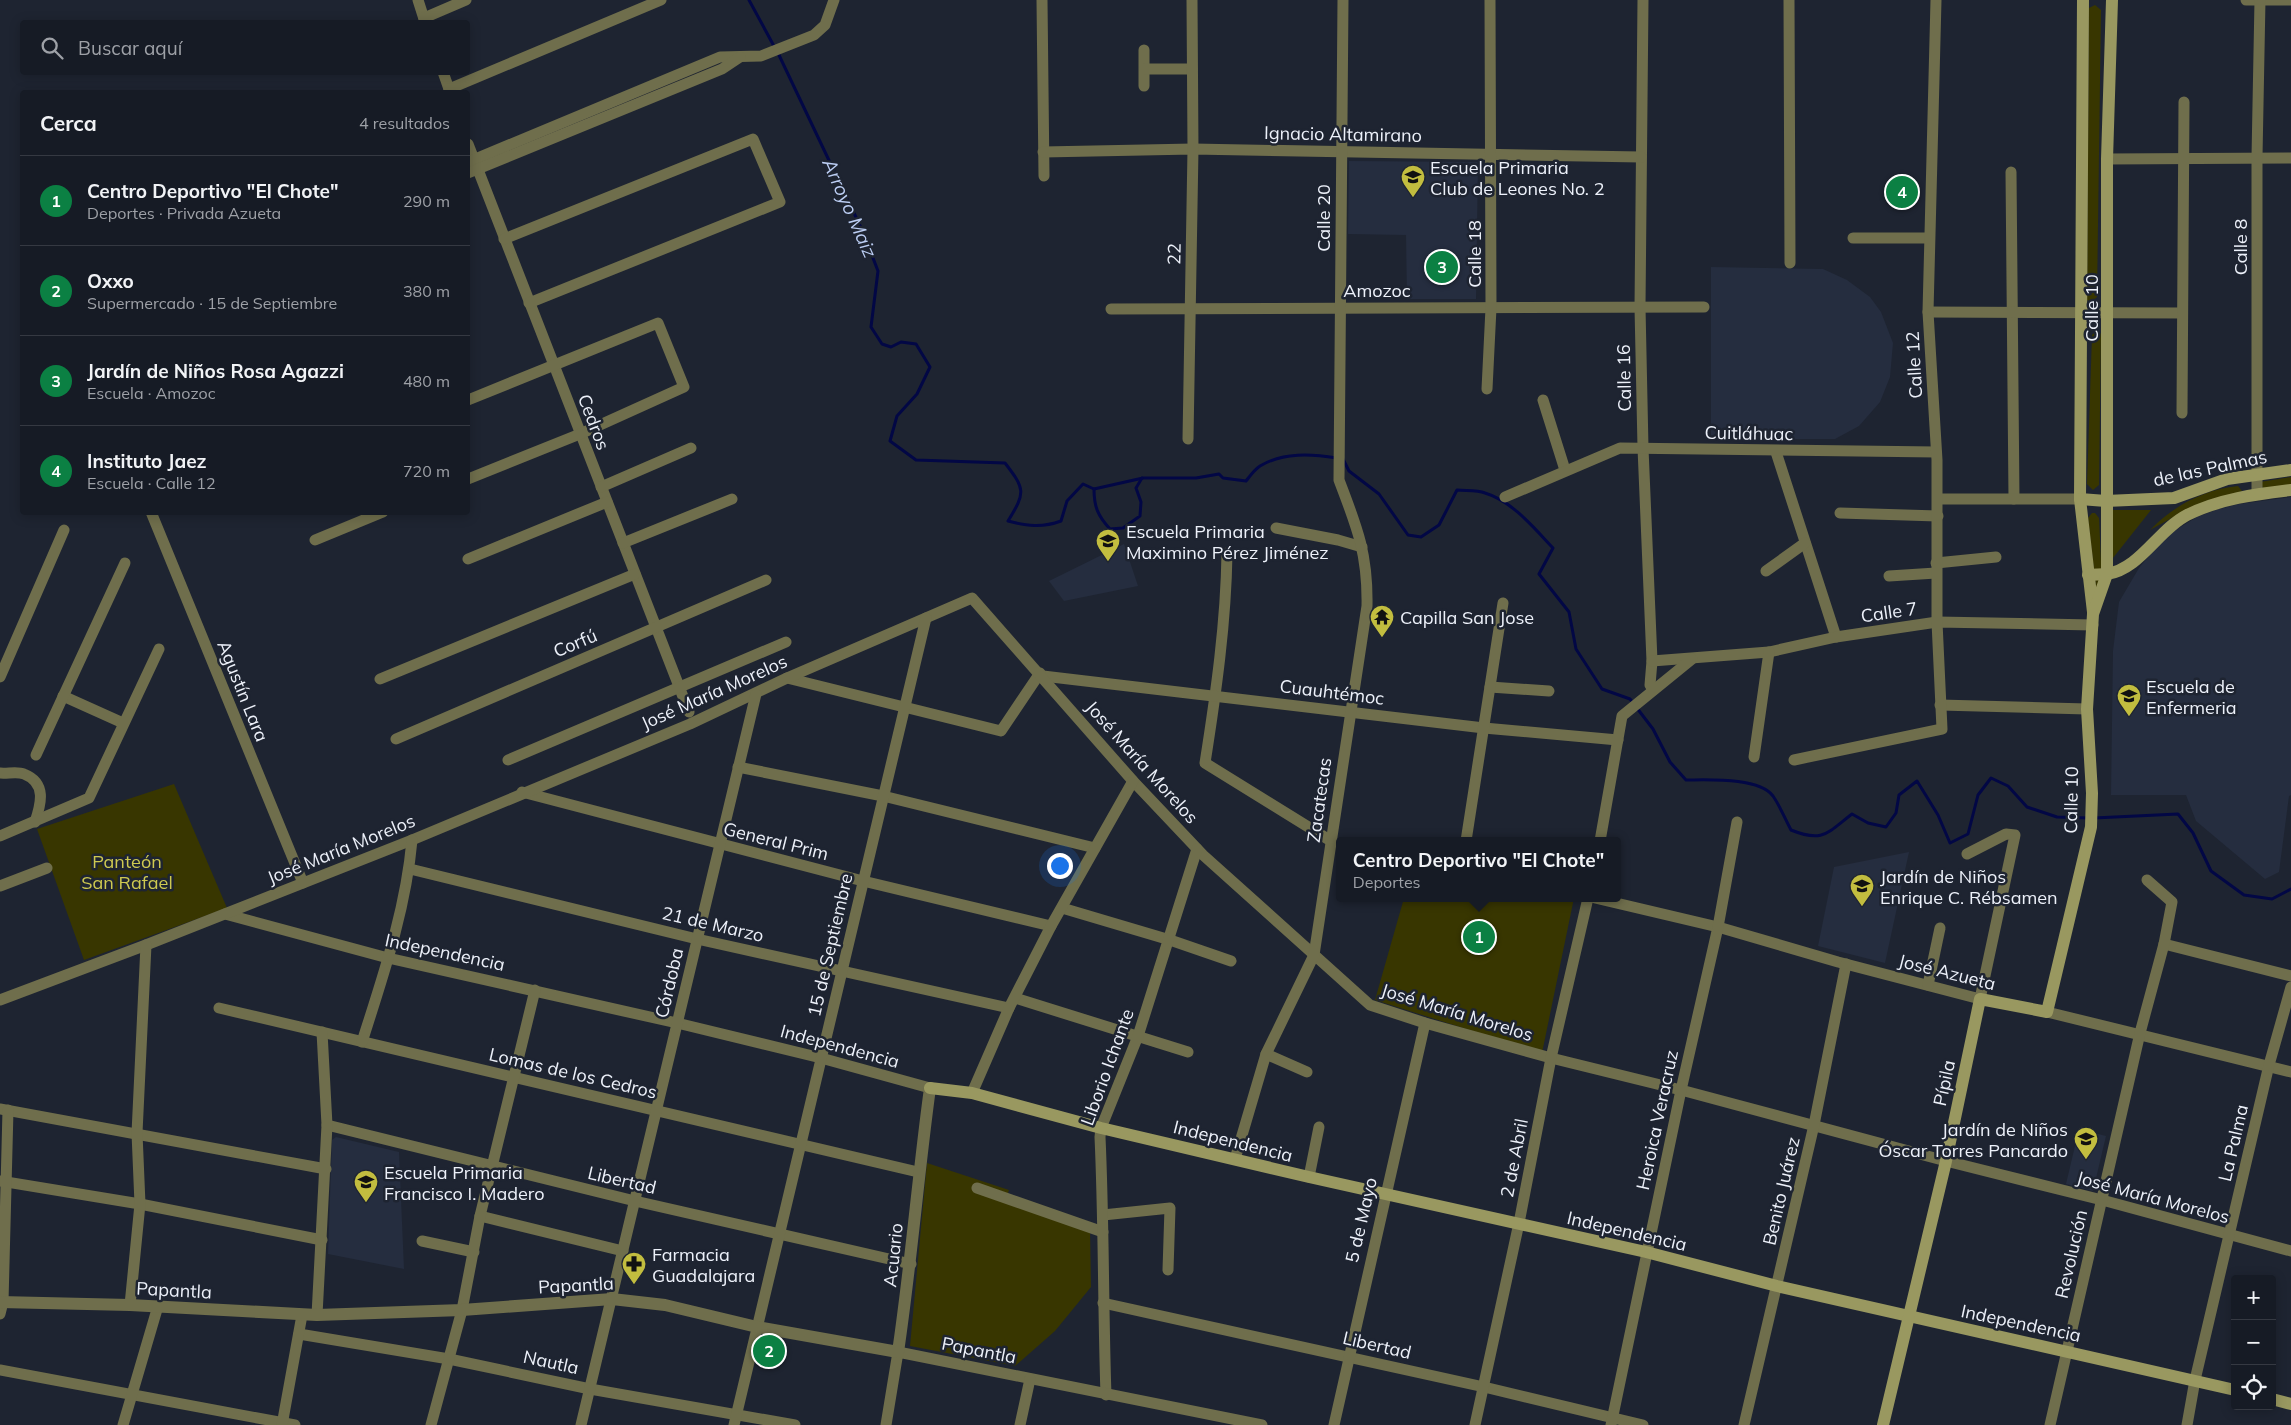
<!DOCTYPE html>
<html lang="es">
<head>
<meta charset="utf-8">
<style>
	:root { --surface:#161b25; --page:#232832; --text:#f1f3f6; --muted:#9ea1a7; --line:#353942; --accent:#0b8043 }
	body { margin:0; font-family:Mulish,sans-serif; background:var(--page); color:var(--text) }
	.controls { position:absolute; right:15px; bottom:15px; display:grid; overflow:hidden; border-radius:5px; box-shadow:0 2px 12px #0003 }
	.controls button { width:45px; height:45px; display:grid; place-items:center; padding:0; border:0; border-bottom:1px solid var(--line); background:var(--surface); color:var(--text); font:25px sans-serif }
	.you { position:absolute; left:1059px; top:865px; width:18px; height:18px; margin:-12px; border:4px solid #fff; border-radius:50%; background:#1a73e8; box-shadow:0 0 0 8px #1a73e833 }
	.badge { display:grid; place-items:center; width:32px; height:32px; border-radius:50%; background:var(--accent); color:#fff; font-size:16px; font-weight:700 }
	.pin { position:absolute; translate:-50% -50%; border:2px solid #fff; box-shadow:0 1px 5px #0006 }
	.popup { position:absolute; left:1336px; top:837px; width:285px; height:65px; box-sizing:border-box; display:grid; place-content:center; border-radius:5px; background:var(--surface); filter:drop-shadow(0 1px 4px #0005); font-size:16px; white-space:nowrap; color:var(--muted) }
	.popup b { font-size:19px; color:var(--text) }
	.popup::after { content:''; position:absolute; left:50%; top:100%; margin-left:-10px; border:10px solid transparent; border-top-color:var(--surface) }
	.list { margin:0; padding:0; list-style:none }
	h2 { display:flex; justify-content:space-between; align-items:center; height:65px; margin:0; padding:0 20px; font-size:21px }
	h2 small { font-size:16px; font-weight:400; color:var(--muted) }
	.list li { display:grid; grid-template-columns:32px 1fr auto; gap:15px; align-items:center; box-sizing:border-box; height:90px; padding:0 20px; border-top:1px solid var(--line) }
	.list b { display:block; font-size:19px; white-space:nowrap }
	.list p { margin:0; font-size:16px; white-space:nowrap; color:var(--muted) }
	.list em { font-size:16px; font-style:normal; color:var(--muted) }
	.icon { flex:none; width:28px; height:28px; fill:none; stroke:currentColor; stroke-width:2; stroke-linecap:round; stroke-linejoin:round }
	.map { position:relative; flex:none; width:2291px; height:1425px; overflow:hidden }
	.search { position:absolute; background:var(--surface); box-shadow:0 2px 12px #0003; left:20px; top:20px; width:450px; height:55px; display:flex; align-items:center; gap:12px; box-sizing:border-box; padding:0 18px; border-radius:5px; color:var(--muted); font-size:19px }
	.panel { position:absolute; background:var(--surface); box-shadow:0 2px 12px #0003; left:20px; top:90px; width:450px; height:425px; border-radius:5px }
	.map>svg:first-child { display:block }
	.built { fill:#252d3f }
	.green { fill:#383600 }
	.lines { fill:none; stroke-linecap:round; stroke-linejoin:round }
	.stream { stroke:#020745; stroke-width:3 }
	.minor { stroke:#6f6e4c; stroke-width:11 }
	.tertiary { stroke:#6f6e4c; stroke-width:12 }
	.secondary { stroke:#999860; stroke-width:12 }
	.labels { text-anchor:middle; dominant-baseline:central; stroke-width:5; stroke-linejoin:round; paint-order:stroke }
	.street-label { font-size:18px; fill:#edf1fa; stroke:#1e2431 }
	.poi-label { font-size:18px; fill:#edf1fa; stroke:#1e2431; text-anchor:start }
	.park-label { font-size:18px; fill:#cec950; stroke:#1e2431 }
	.water-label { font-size:19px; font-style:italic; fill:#bccef4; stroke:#1e2431 }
</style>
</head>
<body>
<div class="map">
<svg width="2291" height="1425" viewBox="0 0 2291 1425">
	<rect width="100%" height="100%" fill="#1e2431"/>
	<!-- built -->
	<g class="built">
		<path d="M1349,161L1478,162L1476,299H1407L1406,235L1348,234Z"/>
		<path d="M1711,267L1823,269L1847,280L1870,297L1881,312L1893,343L1890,377L1880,402L1859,426L1835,439H1711Z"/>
		<path d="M2291,497V795L2289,796L2279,872L2265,879L2196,821L2186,795H2111L2113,651L2119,602L2139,568L2158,545L2174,531L2197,517L2216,510L2239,504Z"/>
		<path d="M1124,544L1138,586L1064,601L1049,581Z"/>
		<path d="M1909,852L1885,963L1818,946L1834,867Z"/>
		<path d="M2079,1129L2106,1136L2093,1191L2066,1184Z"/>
		<path d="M336,1137L399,1152L404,1269L328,1254L332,1140Z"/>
	</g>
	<!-- green -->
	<g class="green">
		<path d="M2095,5L2101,10L2097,297L2091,302L2087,300L2089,8Z"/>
		<path d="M2097,330L2101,334L2099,485L2093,490L2087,484L2092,335Z"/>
		<path d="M2291,477V486L2264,490L2260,482Z"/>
		<path d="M2238,486L2242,491L2179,514L2150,530C2175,505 2203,490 2238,486Z"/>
		<path d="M2106,510H2151L2109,563Z"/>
		<path d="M2092,513H2095L2099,518L2102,583L2096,588L2088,518Z"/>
		<path d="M174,784L227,908L84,960L37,829Z"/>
		<path d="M1404,898H1574L1542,1053L1375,1000Z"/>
		<path d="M927,1163L1009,1190L1006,1199L1090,1227L1091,1287L1055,1331L1015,1366L910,1346Z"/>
	</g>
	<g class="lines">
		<!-- stream -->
		<g class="stream">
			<path d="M749,0L775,48"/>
			<path d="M778,53L863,232L878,271L871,327L882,344L891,347L901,342L916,344L930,367L917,394L897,416L890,441L916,460L1005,463C1025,489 1026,492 1008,521C1027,526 1042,528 1061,521L1067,501L1083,484L1094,489L1143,478H1196L1219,474L1223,478L1246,481C1250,476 1254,470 1260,466C1283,452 1312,454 1337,458"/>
			<path d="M1343,459L1349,471L1379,494L1408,535L1421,537L1439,525L1457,490C1466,491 1477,490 1485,493C1512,501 1534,528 1553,548L1539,574L1569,612L1576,649L1602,689L1630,699L1653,729L1670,762L1686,780C1708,780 1759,777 1773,796C1780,806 1785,819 1791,830C1823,843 1827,833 1852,814L1868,823L1886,827L1896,813L1899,795L1917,781L1938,815L1950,843L1968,834L1978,795L1991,778L2008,786L2027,807L2057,817L2088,818"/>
			<path d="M1094,489C1094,507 1098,516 1110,529L1123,528L1140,516L1141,502L1136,488L1142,478"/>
			<path d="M2094,818L2178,814L2193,833L2211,871L2244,895L2272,899L2291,889"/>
		</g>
		<!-- minor -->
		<g class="minor">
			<path d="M418,0L425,22"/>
			<path d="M1042,0L1044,176"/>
			<path d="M1643,0L1640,307L1643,448L1652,661L1650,685L1653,690"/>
			<path d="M1789,0L1790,263"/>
			<path d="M2246,0H2291"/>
			<path d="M424,18L466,0"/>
			<path d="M1144,50V86"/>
			<path d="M1145,69H1192"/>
			<path d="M443,72L450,92"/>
			<path d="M449,89L661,0"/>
			<path d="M468,144L689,712"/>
			<path d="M1043,152L1193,149L1641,157"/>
			<path d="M2107,159L2291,158"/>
			<path d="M468,162L720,57L761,56L814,35L825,25L834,0"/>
			<path d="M2011,172L2014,499"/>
			<path d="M468,173L722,69L740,57"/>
			<path d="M1853,238H1929"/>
			<path d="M504,239L753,139L780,202L529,303"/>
			<path d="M1111,309L1704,307"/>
			<path d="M1928,312L2182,313"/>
			<path d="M1487,389L1491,308L1490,0"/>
			<path d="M468,400L658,323L684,387L580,434L468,479"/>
			<path d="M1543,400L1565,470"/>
			<path d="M2182,413L2184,102"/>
			<path d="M1188,439L1193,149L1192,0"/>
			<path d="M1776,452L1836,637"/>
			<path d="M601,487L691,448"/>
			<path d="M2257,494V157L2260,0"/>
			<path d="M1505,497L1620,448L1936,452"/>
			<path d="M1938,499H2080"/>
			<path d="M151,512L303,883"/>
			<path d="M1840,513L1938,516"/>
			<path d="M1276,528L1338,540L1362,547"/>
			<path d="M315,540L383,512"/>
			<path d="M623,543L732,499"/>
			<path d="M1227,553C1226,623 1216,693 1205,763L1331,841"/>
			<path d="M468,559L607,502"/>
			<path d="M1936,563L1996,557"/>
			<path d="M1766,571L1805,543"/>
			<path d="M1889,576L1936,573"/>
			<path d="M1652,661L1769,652L1836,637L1937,622L2093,625"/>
			<path d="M1043,676L1484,728L1618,740"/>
			<path d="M0,677L64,530"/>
			<path d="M787,678L1001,731L1040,673"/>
			<path d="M380,679L635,574"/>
			<path d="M1490,687L1549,691"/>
			<path d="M63,696L123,723"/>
			<path d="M1940,705L2087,709"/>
			<path d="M396,739L766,580"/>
			<path d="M36,755L125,563"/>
			<path d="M1754,757L1769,652"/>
			<path d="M508,760L786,642"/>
			<path d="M1794,760L1942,729L1937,622V460L1928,312L1936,0"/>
			<path d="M738,767L883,796L1095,848"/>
			<path d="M0,773C7,774 17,771 24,774C47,783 41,804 35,822"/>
			<path d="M522,792L863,881L1051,926"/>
			<path d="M0,836L89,798L159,649"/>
			<path d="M1466,841L1503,603"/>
			<path d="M1600,841L1622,716L1692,659"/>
			<path d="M410,869L697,939L1009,1008"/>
			<path d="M0,886L47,868"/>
			<path d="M1595,898L1718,927L1838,962L1980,999L2015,835L2006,834L1967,854"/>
			<path d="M1062,908L1170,940L1231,961"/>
			<path d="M225,914L388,958L677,1023L821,1058L930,1088"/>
			<path d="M2164,944L2291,976"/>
			<path d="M1928,985L1940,928"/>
			<path d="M1015,998L1188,1052"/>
			<path d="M0,1000L146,945L412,840L690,724L787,678L972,598L1133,781L1203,855L1370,1005L1425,1023L1551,1058L1681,1090L1946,1161L2102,1200L2291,1251"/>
			<path d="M219,1008L918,1172"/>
			<path d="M2047,1012L2291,1072"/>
			<path d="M362,1042C383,976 406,909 412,840"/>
			<path d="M1266,1054L1307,1072"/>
			<path d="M972,1093L1009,1008L1051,926L1133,781"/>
			<path d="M0,1109L326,1169"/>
			<path d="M327,1125L635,1201L911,1264"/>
			<path d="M1235,1159L1266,1054L1314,955L1367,606C1368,554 1357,527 1339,480L1343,0"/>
			<path d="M1309,1177L1319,1127"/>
			<path d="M0,1181L140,1204L322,1240"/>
			<path d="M977,1188L1103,1232"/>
			<path d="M1103,1215L1170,1208L1168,1270"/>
			<path d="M480,1216L623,1251"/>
			<path d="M422,1241L474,1252"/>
			<path d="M1103,1303L1484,1387L1643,1425"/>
			<path d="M130,1305L140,1204L137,1133L146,945"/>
			<path d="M0,1314L3,1302L8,1110"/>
			<path d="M317,1315L327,1125L322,1032"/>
			<path d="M299,1334L449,1359L590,1389L795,1425"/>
			<path d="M0,1370L295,1425"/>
			<path d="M1106,1395C1103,1309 1104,1223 1100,1137L1101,1128L1138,1036L1197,849"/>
			<path d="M123,1425L158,1306"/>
			<path d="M282,1425L302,1315"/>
			<path d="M431,1425L462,1310L480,1216L535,990"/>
			<path d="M581,1425L756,694"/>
			<path d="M734,1425L926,618"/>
			<path d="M886,1425L898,1352L1262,1425"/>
			<path d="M1020,1425L1030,1379"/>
			<path d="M1334,1425L1425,1023"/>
			<path d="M1475,1425L1519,1223L1551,1058L1588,898"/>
			<path d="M1611,1425L1681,1090L1718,927L1737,822"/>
			<path d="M1744,1425L1814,1125L1846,964"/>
			<path d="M2050,1425L2140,1033L2164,944L2172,902L2147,880"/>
			<path d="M2187,1425L2195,1380L2269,1065L2291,987"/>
		</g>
		<!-- tertiary -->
		<path class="tertiary" d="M0,1302L130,1305L317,1315L462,1310L612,1299L665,1305L757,1327L898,1352C911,1264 918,1176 930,1088"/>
		<!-- secondary -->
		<g class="secondary">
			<path d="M2083,0L2080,499L2093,612"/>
			<path d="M2080,499L2106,501L2174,498L2227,479L2291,470"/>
			<path d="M2088,575C2094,574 2101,575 2107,574C2140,569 2158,530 2187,515C2219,499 2256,494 2291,490"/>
			<path d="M930,1088L972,1093L1101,1128L1309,1177L1646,1252L1777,1286L2235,1390"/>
			<path d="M2272,1399L2291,1404"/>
			<path d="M1883,1425L1946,1161L1980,999L2047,1012L2091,827L2092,793L2087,709L2093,614L2107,574V159L2112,0"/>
		</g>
	</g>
	<!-- icons -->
	<defs>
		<symbol id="school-pin" viewBox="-11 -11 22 30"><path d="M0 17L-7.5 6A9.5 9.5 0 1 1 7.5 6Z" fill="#c2bd3f" stroke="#1e2431"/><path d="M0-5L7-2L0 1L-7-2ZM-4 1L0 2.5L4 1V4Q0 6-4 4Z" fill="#111"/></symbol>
		<symbol id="temple-pin" viewBox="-11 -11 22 30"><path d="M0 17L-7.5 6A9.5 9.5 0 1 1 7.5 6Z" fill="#c2bd3f" stroke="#1e2431"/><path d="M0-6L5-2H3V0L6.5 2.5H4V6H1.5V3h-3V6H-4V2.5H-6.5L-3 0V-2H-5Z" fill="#111"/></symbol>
		<symbol id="university-pin" viewBox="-11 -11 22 30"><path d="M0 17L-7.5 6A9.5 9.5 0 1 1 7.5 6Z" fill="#c2bd3f" stroke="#1e2431"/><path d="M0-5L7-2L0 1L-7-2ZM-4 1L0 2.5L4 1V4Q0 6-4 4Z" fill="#111"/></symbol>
		<symbol id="pharmacy-pin" viewBox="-11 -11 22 30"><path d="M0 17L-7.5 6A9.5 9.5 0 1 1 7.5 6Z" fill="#c2bd3f" stroke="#1e2431"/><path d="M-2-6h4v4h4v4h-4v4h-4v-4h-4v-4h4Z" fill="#111"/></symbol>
	</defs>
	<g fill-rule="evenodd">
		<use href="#school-pin" x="1399" y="163" width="28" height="38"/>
		<use href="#school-pin" x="1094" y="527" width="28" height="38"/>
		<use href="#temple-pin" x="1368" y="603" width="28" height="38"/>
		<use href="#university-pin" x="2115" y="682" width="28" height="38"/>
		<use href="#school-pin" x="1848" y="872" width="28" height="38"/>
		<use href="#school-pin" x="2072" y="1125" width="28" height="38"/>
		<use href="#school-pin" x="352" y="1168" width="28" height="38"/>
		<use href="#pharmacy-pin" x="620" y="1250" width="28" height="38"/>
	</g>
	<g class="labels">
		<!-- street labels -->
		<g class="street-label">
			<text transform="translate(1343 134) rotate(1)">Ignacio Altamirano</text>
			<text transform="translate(1323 218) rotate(-90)">Calle 20</text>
			<text transform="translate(2240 247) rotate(-90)">Calle 8</text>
			<text transform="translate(1174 254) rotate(-89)">22</text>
			<text transform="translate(1474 254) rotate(-90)">Calle 18</text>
			<text x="1377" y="290">Amozoc</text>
			<text transform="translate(2091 308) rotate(-90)">Calle 10</text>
			<text transform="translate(1914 365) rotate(-93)">Calle 12</text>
			<text transform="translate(1624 378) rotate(-91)">Calle 16</text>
			<text transform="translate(594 422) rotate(69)">Cedros</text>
			<text transform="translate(1749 433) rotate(1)">Cuitláhuac</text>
			<text transform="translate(2210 468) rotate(-12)">de las Palmas</text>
			<text transform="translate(1889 612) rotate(-8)">Calle 7</text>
			<text transform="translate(575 643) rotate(-23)">Corfú</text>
			<text transform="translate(243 691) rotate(68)">Agustín Lara</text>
			<text transform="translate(714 692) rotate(-24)">José María Morelos</text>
			<text transform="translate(1332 692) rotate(7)">Cuauhtémoc</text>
			<text transform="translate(1142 762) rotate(48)">José María Morelos</text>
			<text transform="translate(1319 800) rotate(-82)">Zacatecas</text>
			<text transform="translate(2071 800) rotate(-89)">Calle 10</text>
			<text transform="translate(776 841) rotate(14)">General Prim</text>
			<text transform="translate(341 849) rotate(-22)">José María Morelos</text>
			<text transform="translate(713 924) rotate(13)">21 de Marzo</text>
			<text transform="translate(830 945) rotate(-77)">15 de Septiembre</text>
			<text transform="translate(445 952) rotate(12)">Independencia</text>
			<text transform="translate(1947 972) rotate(14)">José Azueta</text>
			<text transform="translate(669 983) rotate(-77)">Córdoba</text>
			<text transform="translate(1457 1012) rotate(17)">José María Morelos</text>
			<text transform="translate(840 1046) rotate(15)">Independencia</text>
			<text transform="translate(1107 1067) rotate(-70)">Liborio Ichante</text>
			<text transform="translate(573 1073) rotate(13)">Lomas de los Cedros</text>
			<text transform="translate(1944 1083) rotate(-78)">Pípila</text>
			<text transform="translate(1657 1120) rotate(-78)">Heroica Veracruz</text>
			<text transform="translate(1233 1141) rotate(14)">Independencia</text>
			<text transform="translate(2233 1143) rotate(-77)">La Palma</text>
			<text transform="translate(1514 1158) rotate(-79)">2 de Abril</text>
			<text transform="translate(622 1180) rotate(13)">Libertad</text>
			<text transform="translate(1781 1191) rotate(-77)">Benito Juárez</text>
			<text transform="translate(2153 1197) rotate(15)">José María Morelos</text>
			<text transform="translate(1361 1220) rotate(-77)">5 de Mayo</text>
			<text transform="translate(1627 1231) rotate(13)">Independencia</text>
			<text transform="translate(2071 1254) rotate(-77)">Revolución</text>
			<text transform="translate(893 1255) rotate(-84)">Acuario</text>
			<text transform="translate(576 1285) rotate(-3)">Papantla</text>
			<text transform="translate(174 1290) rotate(3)">Papantla</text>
			<text transform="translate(2021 1323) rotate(12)">Independencia</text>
			<text transform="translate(1377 1345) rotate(13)">Libertad</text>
			<text transform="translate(979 1350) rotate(11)">Papantla</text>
			<text transform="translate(551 1362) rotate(12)">Nautla</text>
		</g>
		<!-- poi labels -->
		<g class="poi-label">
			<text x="1430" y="167">Escuela Primaria<tspan x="1430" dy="21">Club de Leones No. 2</tspan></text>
			<text x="1126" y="531">Escuela Primaria<tspan x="1126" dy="21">Maximino Pérez Jiménez</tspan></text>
			<text x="1400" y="617">Capilla San Jose</text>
			<text x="2146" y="686">Escuela de<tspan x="2146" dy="21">Enfermeria</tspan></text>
			<text x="1880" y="876">Jardín de Niños<tspan x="1880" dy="21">Enrique C. Rébsamen</tspan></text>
			<text x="2068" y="1129" text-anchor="end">Jardín de Niños<tspan x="2068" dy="21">Óscar Torres Pancardo</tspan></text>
			<text x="384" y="1172">Escuela Primaria<tspan x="384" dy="21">Francisco I. Madero</tspan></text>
			<text x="652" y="1254">Farmacia<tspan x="652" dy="21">Guadalajara</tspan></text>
		</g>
		<!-- park labels -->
		<g class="park-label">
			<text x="127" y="861">Panteón<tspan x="127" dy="21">San Rafael</tspan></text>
		</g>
		<!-- water labels -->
		<g class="water-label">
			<text transform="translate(850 208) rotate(66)">Arroyo Maiz</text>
		</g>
	</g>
</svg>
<div class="controls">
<button>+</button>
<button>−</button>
<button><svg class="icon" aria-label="locate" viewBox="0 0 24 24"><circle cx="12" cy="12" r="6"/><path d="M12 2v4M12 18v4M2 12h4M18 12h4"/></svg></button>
</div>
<div class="you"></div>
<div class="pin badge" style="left:1479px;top:937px">1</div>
<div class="popup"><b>Centro Deportivo &quot;El Chote&quot;</b>Deportes</div>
<div class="pin badge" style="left:769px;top:1351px">2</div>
<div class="pin badge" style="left:1442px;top:267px">3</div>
<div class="pin badge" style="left:1902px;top:192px">4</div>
<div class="search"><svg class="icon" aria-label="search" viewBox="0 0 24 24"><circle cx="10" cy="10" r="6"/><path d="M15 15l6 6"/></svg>Buscar aquí</div>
<section class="panel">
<h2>Cerca<small>4 resultados</small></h2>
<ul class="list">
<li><span class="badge">1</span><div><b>Centro Deportivo &quot;El Chote&quot;</b><p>Deportes · Privada Azueta</p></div><em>290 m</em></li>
<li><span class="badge">2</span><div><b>Oxxo</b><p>Supermercado · 15 de Septiembre</p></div><em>380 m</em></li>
<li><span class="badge">3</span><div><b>Jardín de Niños Rosa Agazzi</b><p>Escuela · Amozoc</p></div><em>480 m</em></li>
<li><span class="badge">4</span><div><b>Instituto Jaez</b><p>Escuela · Calle 12</p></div><em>720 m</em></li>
</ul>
</section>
</div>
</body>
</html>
